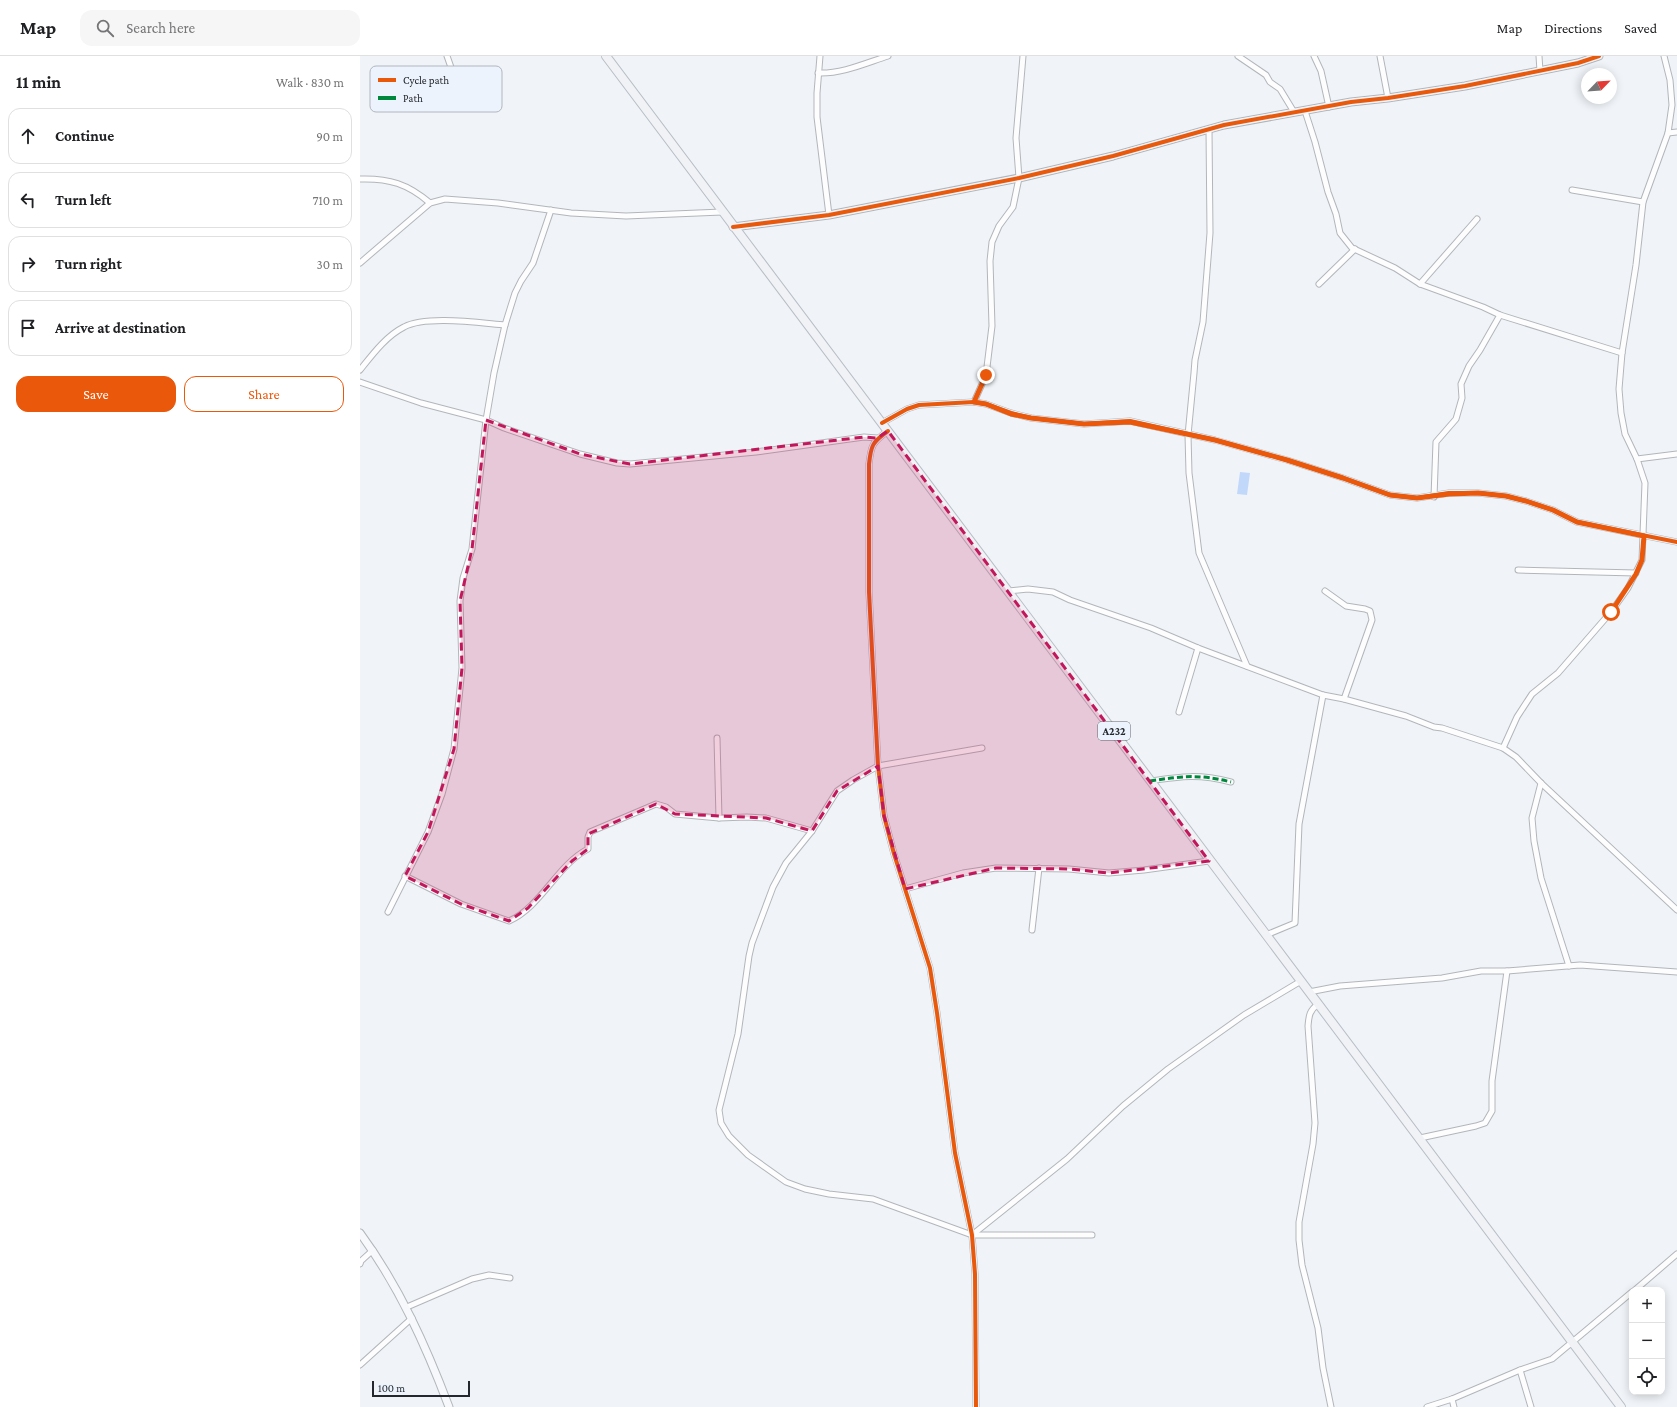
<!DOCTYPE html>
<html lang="en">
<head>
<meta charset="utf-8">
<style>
	:root { --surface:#fff; --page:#f6f6f6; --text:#202124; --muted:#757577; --line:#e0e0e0; --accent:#ea580c }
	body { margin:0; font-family:"Crimson Pro",serif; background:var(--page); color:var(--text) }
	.controls { position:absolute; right:12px; bottom:12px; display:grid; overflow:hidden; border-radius:8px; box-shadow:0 2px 10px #0003 }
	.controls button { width:36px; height:36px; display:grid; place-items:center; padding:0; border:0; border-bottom:1px solid var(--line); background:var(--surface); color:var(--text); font:20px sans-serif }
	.compass { position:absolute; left:1221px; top:12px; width:36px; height:36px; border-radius:50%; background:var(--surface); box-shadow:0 2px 10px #0003; rotate:65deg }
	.scale { position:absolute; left:12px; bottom:10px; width:98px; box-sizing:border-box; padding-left:4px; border:2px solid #24282e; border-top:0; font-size:11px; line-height:14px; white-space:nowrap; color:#24282e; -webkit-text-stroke:3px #edf3fc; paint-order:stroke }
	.stop { position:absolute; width:12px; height:12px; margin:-9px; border:3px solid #ea580c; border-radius:50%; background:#fff }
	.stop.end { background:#ea580c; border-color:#fff; box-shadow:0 1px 4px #0008 }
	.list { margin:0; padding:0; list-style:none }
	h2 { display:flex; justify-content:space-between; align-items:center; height:52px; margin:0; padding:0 16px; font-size:17px }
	h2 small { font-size:13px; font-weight:400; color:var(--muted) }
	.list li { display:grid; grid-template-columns:26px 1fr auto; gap:12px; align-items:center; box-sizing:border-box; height:56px; margin:0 8px 8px; padding:0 8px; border:1px solid var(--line); border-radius:12px }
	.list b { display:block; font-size:15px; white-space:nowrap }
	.list em { font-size:13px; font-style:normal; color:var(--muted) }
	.actions { display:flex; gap:8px; padding:12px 16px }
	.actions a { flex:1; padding:9px 0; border:1px solid var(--accent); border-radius:12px; text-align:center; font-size:14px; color:var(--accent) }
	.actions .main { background:var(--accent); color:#fff }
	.icon { flex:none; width:22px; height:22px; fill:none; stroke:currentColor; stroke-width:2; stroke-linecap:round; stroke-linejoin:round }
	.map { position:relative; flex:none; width:1317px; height:1351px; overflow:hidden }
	header { display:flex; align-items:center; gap:24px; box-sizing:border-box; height:56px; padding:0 20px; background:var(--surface); border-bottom:1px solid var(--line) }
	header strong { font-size:19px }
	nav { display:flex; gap:22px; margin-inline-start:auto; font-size:14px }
	.search { width:280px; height:36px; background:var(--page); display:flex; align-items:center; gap:10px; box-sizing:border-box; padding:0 14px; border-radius:12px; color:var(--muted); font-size:15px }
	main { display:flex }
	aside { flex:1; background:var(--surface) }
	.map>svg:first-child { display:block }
	.garden { fill:#c2d8fa }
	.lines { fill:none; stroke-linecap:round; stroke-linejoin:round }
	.street-casing { stroke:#b2b6ba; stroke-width:7 }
	.secondary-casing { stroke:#b2b6ba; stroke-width:9 }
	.primary-casing { stroke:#b8bec6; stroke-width:10 }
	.street { stroke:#fdfdfe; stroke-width:5 }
	.secondary { stroke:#f6f8fb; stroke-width:7 }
	.primary { stroke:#f0f2f6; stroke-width:8 }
	.quiet { stroke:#00873e; stroke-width:3; stroke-dasharray:6 3; stroke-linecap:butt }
	.cycleway-casing { stroke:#edf3fc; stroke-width:6 }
	.cycleway { stroke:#e8590c; stroke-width:4 }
	.route { stroke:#ea580c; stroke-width:5 }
	.marked { fill:#c2185b; fill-opacity:0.2; stroke:#c2185b; stroke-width:3; stroke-dasharray:8 5; stroke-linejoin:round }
	.labels { text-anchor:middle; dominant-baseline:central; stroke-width:3.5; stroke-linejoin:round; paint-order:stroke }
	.shield { fill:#edf3fc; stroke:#60656c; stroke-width:1 }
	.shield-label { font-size:11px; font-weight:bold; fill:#24282e }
	.key { fill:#edf3fc; stroke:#b1b6be; stroke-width:1 }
	.key-label { font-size:11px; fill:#24282e }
</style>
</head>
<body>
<header>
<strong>Map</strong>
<div class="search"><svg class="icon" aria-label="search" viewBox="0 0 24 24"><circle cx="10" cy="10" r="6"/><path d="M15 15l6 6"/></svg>Search here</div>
<nav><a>Map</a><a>Directions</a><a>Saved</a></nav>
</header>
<main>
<aside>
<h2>11 min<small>Walk · 830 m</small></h2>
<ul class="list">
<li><svg class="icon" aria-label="ahead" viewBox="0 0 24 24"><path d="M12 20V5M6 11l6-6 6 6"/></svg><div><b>Continue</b></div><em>90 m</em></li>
<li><svg class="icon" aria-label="left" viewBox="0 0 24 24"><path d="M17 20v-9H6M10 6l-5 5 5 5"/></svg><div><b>Turn left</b></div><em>710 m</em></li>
<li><svg class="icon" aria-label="right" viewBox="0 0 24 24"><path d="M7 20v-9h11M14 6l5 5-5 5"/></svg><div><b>Turn right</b></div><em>30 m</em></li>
<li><svg class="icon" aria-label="arrive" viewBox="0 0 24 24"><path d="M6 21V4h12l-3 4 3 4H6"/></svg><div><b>Arrive at destination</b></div></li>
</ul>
<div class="actions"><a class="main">Save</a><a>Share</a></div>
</aside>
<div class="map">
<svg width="1317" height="1351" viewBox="0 0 1317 1351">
	<rect width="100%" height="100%" fill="#f0f4f8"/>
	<!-- garden -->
	<path class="garden" d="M880,416L890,417L887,439L877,438Z"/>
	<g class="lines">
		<defs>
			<g id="street">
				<path d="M87,0L93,17V32"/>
				<path d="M460,0L457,37V61L469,159"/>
				<path d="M878,0L906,19L910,26L920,33L934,56"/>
				<path d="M954,0L961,15L969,51"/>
				<path d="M1020,0L1028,42"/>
				<path d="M1179,0L1180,15"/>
				<path d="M458,17C482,18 506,7 528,0"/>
				<path d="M945,55L955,86L968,136L976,158L980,177L992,192L1035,212L1060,228L1123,251L1140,259L1262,297"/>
				<path d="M849,74L850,177L843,266L835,304L834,317L828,379L829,417L839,497L887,610"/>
				<path d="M1308,77L1317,76"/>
				<path d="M0,123C29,122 48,128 70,147"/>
				<path d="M1212,134L1283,146"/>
				<path d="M0,207L70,147L85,143L138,147L211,157L266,160L362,156"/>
				<path d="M959,228L995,193"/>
				<path d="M1060,228L1117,163"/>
				<path d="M0,314C12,299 26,280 44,271C66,259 120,267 145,269"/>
				<path d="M0,326L61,347L126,364L144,372L220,398L257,407L270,408L396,396L504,381L517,382"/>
				<path d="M614,346L626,319L632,270L630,205L632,186L639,170L653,151L659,122L656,82L663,0"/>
				<path d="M522,367L547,353L559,349L614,346L626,348L651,357L671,362L724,368L770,365L855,384L927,404L983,422L1030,439L1057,442L1089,437H1118L1146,440L1166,445L1193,454L1217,466L1317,486"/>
				<path d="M528,375C512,386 511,390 509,408V536L518,710L524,760L534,798L570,912L577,957L595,1097L612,1179L615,1218L616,1351"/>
				<path d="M1277,403L1317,398"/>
				<path d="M1074,441L1076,386L1096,363L1102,342L1101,328L1109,310L1120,294L1140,259"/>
				<path d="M1158,514L1276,517"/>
				<path d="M649,535L668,533L693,536L710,544L791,572L838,592L963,639L984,643L1046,660L1074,671L1082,672L1143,692L1156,701L1181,727L1317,854"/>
				<path d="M965,535L986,550L1005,553L1010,555L1012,564L984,643"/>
				<path d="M819,656L838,592"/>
				<path d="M357,682L359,762"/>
				<path d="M622,692L518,710L493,724L477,735L452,775L426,807L413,831L392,887L389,900L378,978L359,1054L361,1067L369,1080L388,1099L426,1126L445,1133L469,1138L513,1143L612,1179H732"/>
				<path d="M1143,692L1157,661L1172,638L1198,617L1251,556L1268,532L1282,504L1285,427L1277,403L1265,378L1261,357L1259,333L1262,297L1276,209L1283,146L1308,77L1312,49L1310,24L1304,0"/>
				<path d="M790,725C823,720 839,718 871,726"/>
				<path d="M1181,727L1172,762L1174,785L1181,822L1209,910"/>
				<path d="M45,820L101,848L149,865C181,851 197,809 228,793V781L230,776L296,748L306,751L315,758L359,762L387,761L406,762L452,775"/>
				<path d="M545,833L603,817L636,812L709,813L749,817L784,814L849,805"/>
				<path d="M28,856L68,776L82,738L94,693L102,612L100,545L103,522L112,493L126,364L134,317L145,269L155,237L161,225L173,207L191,154"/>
				<path d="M672,874L679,812"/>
				<path d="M906,879L935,867L939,768L963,639"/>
				<path d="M949,936L980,930L1082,922L1121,915H1147L1220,909L1317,916"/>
				<path d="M958,948C949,955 949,960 948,970L955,1067L953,1088L939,1166V1184L942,1209L958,1272L963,1312L971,1351"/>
				<path d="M1060,1082L1116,1070L1125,1067L1132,1055V1025L1147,915"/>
				<path d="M612,1179L707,1103L763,1050L808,1013L884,959L941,925"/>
				<path d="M0,1208L1,1205L13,1194"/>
				<path d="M1275,1234L1317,1198"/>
				<path d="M47,1251L112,1223L129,1219L150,1222"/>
				<path d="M0,1309L52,1262"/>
				<path d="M1160,1314L1171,1351"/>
				<path d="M1092,1343L1094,1351"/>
				<path d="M1067,1351L1092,1343L1160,1314L1192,1303L1272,1236"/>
			</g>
			<g id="secondary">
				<path d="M373,171L469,159L659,122L753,100L864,69L991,46L1028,42L1105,30L1218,7L1239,0"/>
				<path d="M0,1177C39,1230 66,1290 89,1351"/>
			</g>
			<path id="primary" d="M246,0L1261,1351"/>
		</defs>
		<!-- street casing -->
		<use href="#street" class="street-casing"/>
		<!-- secondary casing -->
		<use href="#secondary" class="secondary-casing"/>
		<!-- primary casing -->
		<use href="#primary" class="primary-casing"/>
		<!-- street -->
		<use href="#street" class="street"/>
		<!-- secondary -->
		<use href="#secondary" class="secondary"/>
		<!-- primary -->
		<use href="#primary" class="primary"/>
		<!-- quiet -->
		<path class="quiet" d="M790,725C823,720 839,718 871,726"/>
		<defs>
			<g id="cycleway">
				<path d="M373,171L469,159L659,122L753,100L864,69L991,46L1028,42L1105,30L1218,7L1239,0"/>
				<path d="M522,367L547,353L559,349L614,346L626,348L651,357L671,362L724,368L770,365L855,384L927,404L983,422L1030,439L1057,442L1089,437H1118L1146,440L1166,445L1193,454L1217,466L1317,486"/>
				<path d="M528,375C512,386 511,390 509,408V536L518,710L524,760L534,798L570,912L577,957L595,1097L612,1179L615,1218L616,1351"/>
			</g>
		</defs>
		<!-- cycleway casing -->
		<use href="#cycleway" class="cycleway-casing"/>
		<!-- cycleway -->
		<use href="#cycleway" class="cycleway"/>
	</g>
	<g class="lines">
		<!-- route -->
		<path class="route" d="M626,319L614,346L626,348L651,358L671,362L724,368L770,366L855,384L927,404L983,422L1030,439L1057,442L1089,438L1118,437L1146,440L1166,445L1193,454L1217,466L1284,480L1282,504L1276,518L1251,556"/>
	</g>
	<!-- marked area -->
	<path class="marked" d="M126,364L220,398L270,408L504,381L517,382L528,375L849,805L749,817L709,813L636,812L545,833L524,760L518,710L477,735L452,775L406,762L315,758L296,748L228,778V793L212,805L168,852L149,865L101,848L45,820L68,776L94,693L102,612L100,545L112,493Z"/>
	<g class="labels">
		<!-- shield labels -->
		<rect class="shield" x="738" y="666" width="32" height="18" rx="3"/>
		<g class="shield-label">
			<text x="754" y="675">A232</text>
		</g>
	</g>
	<!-- legend -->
	<rect x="10" y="10" width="132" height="46" rx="6" class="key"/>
	<rect x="18" y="22" width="18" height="4" fill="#e8590c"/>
	<rect x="18" y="40" width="18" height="4" fill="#00873e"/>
	<g class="key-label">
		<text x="43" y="28">Cycle path</text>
		<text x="43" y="46">Path</text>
	</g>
</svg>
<div class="controls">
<button>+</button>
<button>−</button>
<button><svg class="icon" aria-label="locate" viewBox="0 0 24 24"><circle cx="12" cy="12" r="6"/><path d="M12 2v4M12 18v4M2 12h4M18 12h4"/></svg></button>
</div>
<svg class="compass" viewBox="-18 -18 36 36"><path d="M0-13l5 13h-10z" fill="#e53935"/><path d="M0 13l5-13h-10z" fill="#757577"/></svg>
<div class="scale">100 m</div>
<div class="stop" style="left:1251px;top:556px"></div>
<div class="stop end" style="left:626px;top:319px"></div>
</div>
</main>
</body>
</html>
